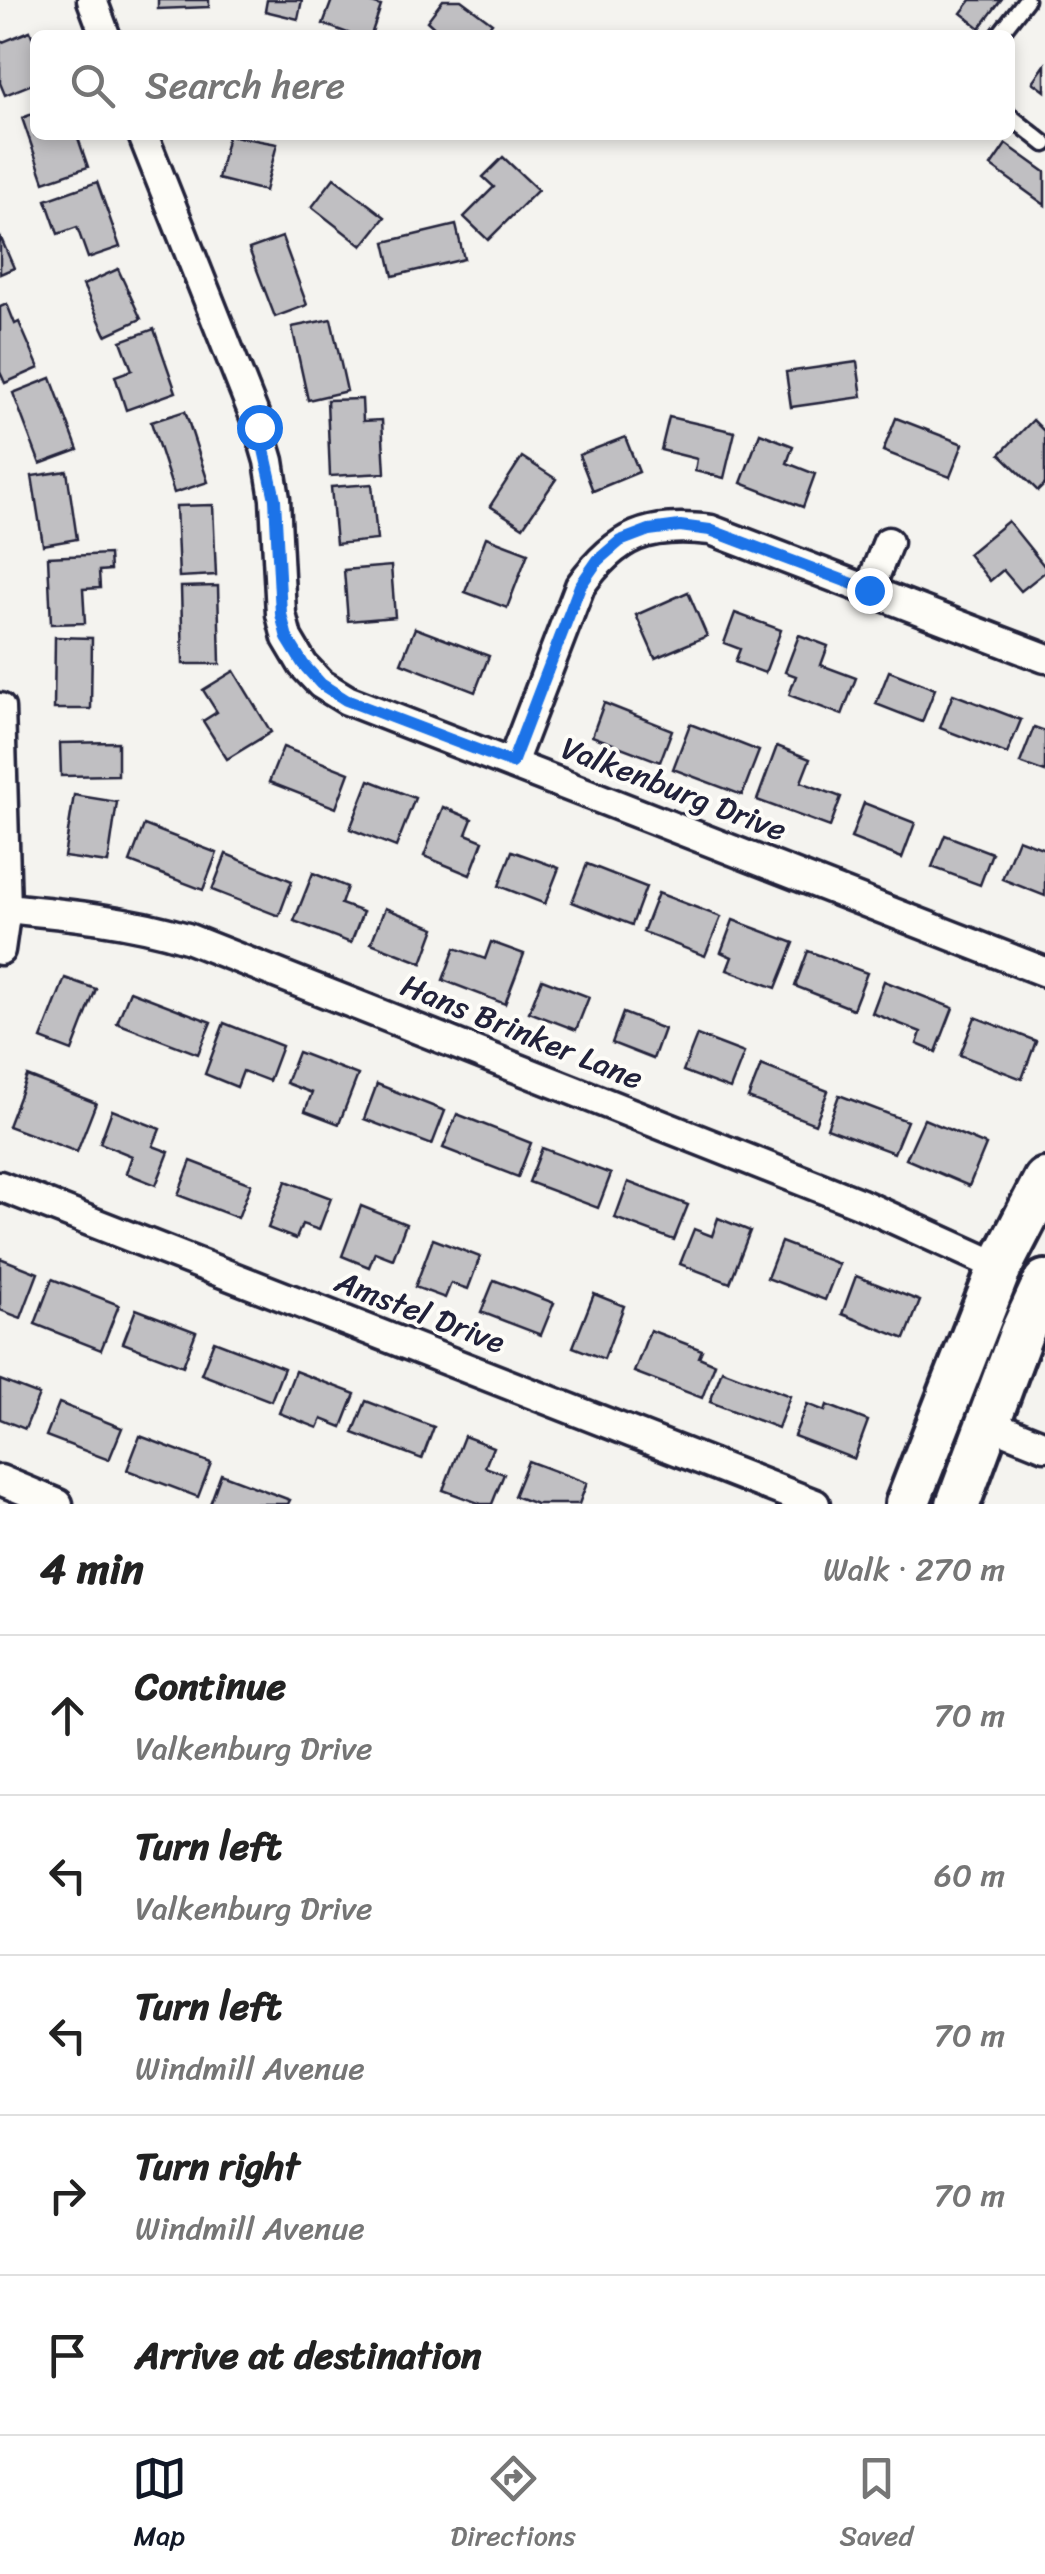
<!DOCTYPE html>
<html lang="en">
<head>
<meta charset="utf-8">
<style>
	:root { --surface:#fff; --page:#f6f6f6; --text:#222; --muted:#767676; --line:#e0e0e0; --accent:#111827 }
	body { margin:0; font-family:Sriracha,sans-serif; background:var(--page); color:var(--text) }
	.stop { position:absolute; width:30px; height:30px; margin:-22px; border:8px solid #1a73e8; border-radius:50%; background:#fff }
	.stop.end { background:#1a73e8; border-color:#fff; box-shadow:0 2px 10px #0008 }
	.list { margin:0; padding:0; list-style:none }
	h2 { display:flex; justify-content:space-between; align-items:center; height:130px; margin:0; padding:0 40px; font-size:42px }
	h2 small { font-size:32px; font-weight:400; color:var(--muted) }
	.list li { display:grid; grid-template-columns:65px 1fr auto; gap:30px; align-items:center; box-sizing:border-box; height:160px; padding:0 40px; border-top:2px solid var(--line) }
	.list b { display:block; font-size:38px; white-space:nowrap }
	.list p { margin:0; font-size:32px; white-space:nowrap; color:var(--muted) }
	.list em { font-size:32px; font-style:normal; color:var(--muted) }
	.icon { flex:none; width:55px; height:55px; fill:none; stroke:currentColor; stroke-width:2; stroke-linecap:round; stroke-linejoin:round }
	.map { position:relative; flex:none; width:1045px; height:1504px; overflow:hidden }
	.search { position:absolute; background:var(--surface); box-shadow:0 5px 15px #0003; left:30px; right:30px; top:30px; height:110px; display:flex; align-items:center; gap:25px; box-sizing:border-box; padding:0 35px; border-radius:15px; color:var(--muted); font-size:38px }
	.sheet { height:930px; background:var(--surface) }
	nav { display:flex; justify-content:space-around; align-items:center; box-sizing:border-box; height:140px; border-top:2px solid var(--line); background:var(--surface); font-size:28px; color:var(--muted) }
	nav a { display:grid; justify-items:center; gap:5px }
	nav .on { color:var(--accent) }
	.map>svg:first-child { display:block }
	.building { fill:#c0bfc2; stroke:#22223b; stroke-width:2.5 }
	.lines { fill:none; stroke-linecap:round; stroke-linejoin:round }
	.service-casing { stroke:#22223b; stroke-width:21 }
	.minor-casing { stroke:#22223b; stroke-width:35 }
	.primary-casing { stroke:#22223b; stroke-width:50 }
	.service { stroke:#fdfcf7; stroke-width:14 }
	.minor { stroke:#fdfcf7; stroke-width:28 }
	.primary { stroke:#fdfcf7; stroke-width:42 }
	.route { stroke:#1a73e8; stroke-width:12 }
	.labels { text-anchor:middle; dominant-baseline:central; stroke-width:8; stroke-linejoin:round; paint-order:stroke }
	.street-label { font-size:32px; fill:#22223b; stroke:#fdfcf7 }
</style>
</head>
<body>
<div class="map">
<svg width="1045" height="1504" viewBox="0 0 1045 1504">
	<rect width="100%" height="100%" fill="#f4f3ef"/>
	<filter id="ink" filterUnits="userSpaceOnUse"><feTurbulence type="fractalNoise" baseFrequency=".01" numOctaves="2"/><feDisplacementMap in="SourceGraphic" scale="20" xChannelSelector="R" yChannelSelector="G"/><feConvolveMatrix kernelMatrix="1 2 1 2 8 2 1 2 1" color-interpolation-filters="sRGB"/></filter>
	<g filter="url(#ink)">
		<!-- building -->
		<g class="building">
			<path d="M158,0H209V7L158,9Z"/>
			<path d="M267,0H302L298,19L265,11Z"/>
			<path d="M332,0H363L381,6L371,35H353L323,24Z"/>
			<path d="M443,0H461L492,23L483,35H442L427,21Z"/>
			<path d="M971,0H1001L980,28L961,13Z"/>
			<path d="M30,31L35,44V83L5,95L0,83V43Z"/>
			<path d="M1045,65V91L1033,82Z"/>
			<path d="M35,113V135H77L88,167L44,182L22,118Z"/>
			<path d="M228,135L277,144L265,191L218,179Z"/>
			<path d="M1006,144L1045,172V205L991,166Z"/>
			<path d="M503,157L538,190L488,240L464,217L494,187L483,177Z"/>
			<path d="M334,178L385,217L362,246L312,207Z"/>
			<path d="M97,182L120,247L88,258L77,227L58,234L46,200Z"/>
			<path d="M456,225L464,259L393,276L385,242Z"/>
			<path d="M0,236L14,268L0,274Z"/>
			<path d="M282,237L307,305L275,317L249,249Z"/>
			<path d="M118,269L141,319L106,335L83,285Z"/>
			<path d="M7,304L15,324L19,322L39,368L5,383L0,372V307Z"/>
			<path d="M331,319L347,391L308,400L292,327Z"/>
			<path d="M154,329L176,392L126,410L115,376L132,370L121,341Z"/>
			<path d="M857,362L862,397L791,407L786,372Z"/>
			<path d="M51,378L78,450L40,464L13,393Z"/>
			<path d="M362,399L363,421L382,420L385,473L330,476L327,400Z"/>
			<path d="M185,411L208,482L174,493L151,422Z"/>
			<path d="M669,417L735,432L724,478L695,471L697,459L661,450Z"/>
			<path d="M896,418L963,444L950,477L883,451Z"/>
			<path d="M1033,420L1045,432V484L1038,491L1000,454Z"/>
			<path d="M760,433L793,446L787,463L815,474L803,507L741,483Z"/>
			<path d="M625,437L639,472L593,491L579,455Z"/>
			<path d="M522,457L556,479L523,527L490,506Z"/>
			<path d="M67,471L77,539L43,545L32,476Z"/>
			<path d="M372,484L377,540L336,544L331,487Z"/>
			<path d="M213,505L216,575L179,577L176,506Z"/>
			<path d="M1008,521L1045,567V572L1021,591L1003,570L990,581L968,554Z"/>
			<path d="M486,537L528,553L507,608L465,592Z"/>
			<path d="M109,554L110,570L99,571L100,588L83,589L85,623L51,624L48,557Z"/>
			<path d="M391,566L395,617L348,621L344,570Z"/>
			<path d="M218,586L220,664H183L181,587Z"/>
			<path d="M688,592L707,636L655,658L636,615Z"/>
			<path d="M735,613L781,630L765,673L735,662L740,649L724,643Z"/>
			<path d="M415,628L489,656L475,692L401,663Z"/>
			<path d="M799,635L828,646L821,665L856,678L842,715L789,695L796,676L785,672Z"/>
			<path d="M55,637L92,638L91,709H54Z"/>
			<path d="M234,671L271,732L227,759L203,721L217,712L203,690Z"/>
			<path d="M889,671L935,689L922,722L876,704Z"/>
			<path d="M953,694L1021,720L1007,754L940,728Z"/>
			<path d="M604,703L672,730L660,762L592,736Z"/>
			<path d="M690,724L759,751L742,795L673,769Z"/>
			<path d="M1034,727L1045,731V772L1020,763Z"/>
			<path d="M118,742V775L61,776L60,743Z"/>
			<path d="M777,746L810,759L801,782L841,797L830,827L757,800Z"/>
			<path d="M283,747L349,773L336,808L269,782Z"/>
			<path d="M369,780L415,798L396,847L350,829Z"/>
			<path d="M74,795L117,802L108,863L64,857Z"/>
			<path d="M864,803L915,823L902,858L851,838Z"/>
			<path d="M443,807L472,819L466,834L483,841L470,875L424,856Z"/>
			<path d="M144,825L217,853L203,890L130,862Z"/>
			<path d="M945,835L992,853L980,885L932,867Z"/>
			<path d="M1018,839L1045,849V896L1002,879Z"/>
			<path d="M512,851L559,868L545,904L499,886Z"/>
			<path d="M226,854L292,881L279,916L212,890Z"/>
			<path d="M587,864L646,887L632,925L572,902Z"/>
			<path d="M313,873L347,887L341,904L363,912L351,943L294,921Z"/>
			<path d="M658,893L721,917L705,956L643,932Z"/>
			<path d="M385,908L435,928L422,963L371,943Z"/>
			<path d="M733,920L794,943L776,988L727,970L732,957L721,952Z"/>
			<path d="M491,942L524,954L505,1004L443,980L455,948L485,959Z"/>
			<path d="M808,951L867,973L853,1009L795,986Z"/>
			<path d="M65,978L96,989L72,1051L41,1039Z"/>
			<path d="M542,979L589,997L576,1030L529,1012Z"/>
			<path d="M884,981L953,1008L936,1052L917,1044L921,1032L872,1013Z"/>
			<path d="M130,991L211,1022L198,1054L117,1023Z"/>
			<path d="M623,1013L664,1029L653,1059L612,1043Z"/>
			<path d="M975,1017L1036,1041L1022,1079L960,1055Z"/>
			<path d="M224,1023L282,1046L269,1081L243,1071L237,1087L205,1074Z"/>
			<path d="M697,1035L744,1053L730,1089L683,1071Z"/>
			<path d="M298,1052L358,1075L339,1124L305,1111L312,1093L286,1083Z"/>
			<path d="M761,1065L828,1091L815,1124L748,1098Z"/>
			<path d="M27,1076L96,1103L77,1152L8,1126Z"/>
			<path d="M377,1084L445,1111L432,1145L364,1119Z"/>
			<path d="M839,1095L907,1121L894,1153L827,1128Z"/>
			<path d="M112,1110L160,1129L153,1146L169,1152L156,1185L126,1173L132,1156L100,1143Z"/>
			<path d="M457,1114L531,1143L518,1177L443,1148Z"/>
			<path d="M924,1119L986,1145L969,1186L906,1159Z"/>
			<path d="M542,1148L611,1174L598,1208L529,1182Z"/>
			<path d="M191,1161L251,1184L238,1218L178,1195Z"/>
			<path d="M286,1181L331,1198L319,1230L302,1224L296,1239L268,1228Z"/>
			<path d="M628,1182L688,1205L674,1240L615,1218Z"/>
			<path d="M361,1206L406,1224L393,1259L375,1252L369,1267L342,1256Z"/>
			<path d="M718,1218L750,1231L730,1283L680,1264L694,1229L712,1236Z"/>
			<path d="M433,1239L480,1257L468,1289L451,1283L445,1298L415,1287Z"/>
			<path d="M781,1242L839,1264L825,1300L767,1278Z"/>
			<path d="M0,1258L38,1273L21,1318L0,1310Z"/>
			<path d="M856,1276L920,1301L905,1339L842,1314Z"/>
			<path d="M52,1279L119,1305L101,1350L35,1324Z"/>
			<path d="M494,1280L554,1303L541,1335L481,1312Z"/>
			<path d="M594,1294L624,1306L604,1359L573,1347Z"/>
			<path d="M136,1309L196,1332L183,1366L123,1343Z"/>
			<path d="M650,1330L702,1350L699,1357L715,1364L702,1398L634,1372Z"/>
			<path d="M214,1341L284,1368L271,1401L201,1374Z"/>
			<path d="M722,1370L790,1396L778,1428L710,1402Z"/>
			<path d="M295,1371L355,1394L342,1427L322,1419L318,1428L279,1413Z"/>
			<path d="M0,1380L39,1395L25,1429L0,1419Z"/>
			<path d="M366,1401L434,1427L422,1459L353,1433Z"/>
			<path d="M59,1403L122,1428L109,1460L46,1436Z"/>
			<path d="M807,1404L825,1411L827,1405L868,1421L854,1459L794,1436Z"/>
			<path d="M140,1436L211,1463L198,1497L127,1470Z"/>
			<path d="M464,1436L493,1447L485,1467L504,1474L492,1504H481L443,1490Z"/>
			<path d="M528,1461L587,1483L579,1504H536L514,1496Z"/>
			<path d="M221,1474L290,1500L288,1504H210Z"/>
		</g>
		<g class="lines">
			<defs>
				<g id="service">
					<path d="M999,35L1026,0"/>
					<path d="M1010,116L1045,144"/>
				</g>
				<g id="minor">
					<path d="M92,0L105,35"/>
					<path d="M143,135L259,427L269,461L275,499L281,614L287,638L303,665L321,684L347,700L1045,972"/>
					<path d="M869,590L888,542"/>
					<path d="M0,708L6,908L0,950"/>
					<path d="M512,763L580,586C617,534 648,523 711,530L1045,658"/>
					<path d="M6,908C67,914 128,920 187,938L859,1203L1000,1267"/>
					<path d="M0,1186L815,1504"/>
					<path d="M990,1424L1045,1446"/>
					<path d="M0,1480L58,1504"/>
				</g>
				<g id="primary">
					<path d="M907,1504L1000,1267L1045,1180"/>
					<path d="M958,1504L1021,1334L1045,1282"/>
				</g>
			</defs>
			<!-- service casing -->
			<use href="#service" class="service-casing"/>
			<!-- minor casing -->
			<use href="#minor" class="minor-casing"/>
			<!-- primary casing -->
			<use href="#primary" class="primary-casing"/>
			<!-- service -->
			<use href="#service" class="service"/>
			<!-- minor -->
			<use href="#minor" class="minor"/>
			<!-- primary -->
			<use href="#primary" class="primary"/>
		</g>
	</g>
	<g class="lines" filter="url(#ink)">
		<!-- route -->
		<path class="route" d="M259,427L275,499L281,614L287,638L303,664L321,684L346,700L512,763L580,586L598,560L620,541L649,530L680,526L710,530L869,590"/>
	</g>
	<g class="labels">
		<!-- street labels -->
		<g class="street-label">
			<text transform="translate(674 789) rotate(21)">Valkenburg Drive</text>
			<text transform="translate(522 1032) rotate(22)">Hans Brinker Lane</text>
			<text transform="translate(420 1312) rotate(21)">Amstel Drive</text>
		</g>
	</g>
</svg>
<div class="stop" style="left:259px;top:427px"></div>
<div class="stop end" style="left:869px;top:590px"></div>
<div class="search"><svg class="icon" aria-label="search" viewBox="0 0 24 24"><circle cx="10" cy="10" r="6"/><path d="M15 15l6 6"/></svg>Search here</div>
</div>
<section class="sheet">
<h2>4 min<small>Walk · 270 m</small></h2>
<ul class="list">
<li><svg class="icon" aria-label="ahead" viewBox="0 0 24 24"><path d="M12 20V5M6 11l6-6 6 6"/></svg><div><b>Continue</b><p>Valkenburg Drive</p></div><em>70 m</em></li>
<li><svg class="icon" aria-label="left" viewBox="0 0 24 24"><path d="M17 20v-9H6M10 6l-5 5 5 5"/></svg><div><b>Turn left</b><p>Valkenburg Drive</p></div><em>60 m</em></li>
<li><svg class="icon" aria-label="left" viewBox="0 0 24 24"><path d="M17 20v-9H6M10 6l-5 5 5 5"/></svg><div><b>Turn left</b><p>Windmill Avenue</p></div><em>70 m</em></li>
<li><svg class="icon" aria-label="right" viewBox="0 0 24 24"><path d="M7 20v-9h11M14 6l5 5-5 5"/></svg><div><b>Turn right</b><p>Windmill Avenue</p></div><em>70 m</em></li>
<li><svg class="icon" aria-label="arrive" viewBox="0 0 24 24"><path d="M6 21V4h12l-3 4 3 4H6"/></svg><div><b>Arrive at destination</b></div></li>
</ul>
</section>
<nav>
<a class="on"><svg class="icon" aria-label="map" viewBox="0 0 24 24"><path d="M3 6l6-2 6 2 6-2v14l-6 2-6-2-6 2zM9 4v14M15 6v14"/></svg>Map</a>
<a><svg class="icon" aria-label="directions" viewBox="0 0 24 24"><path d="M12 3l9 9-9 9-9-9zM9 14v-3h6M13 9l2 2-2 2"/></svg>Directions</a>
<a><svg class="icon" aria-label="saved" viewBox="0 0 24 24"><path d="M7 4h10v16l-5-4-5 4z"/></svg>Saved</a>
</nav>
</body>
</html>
